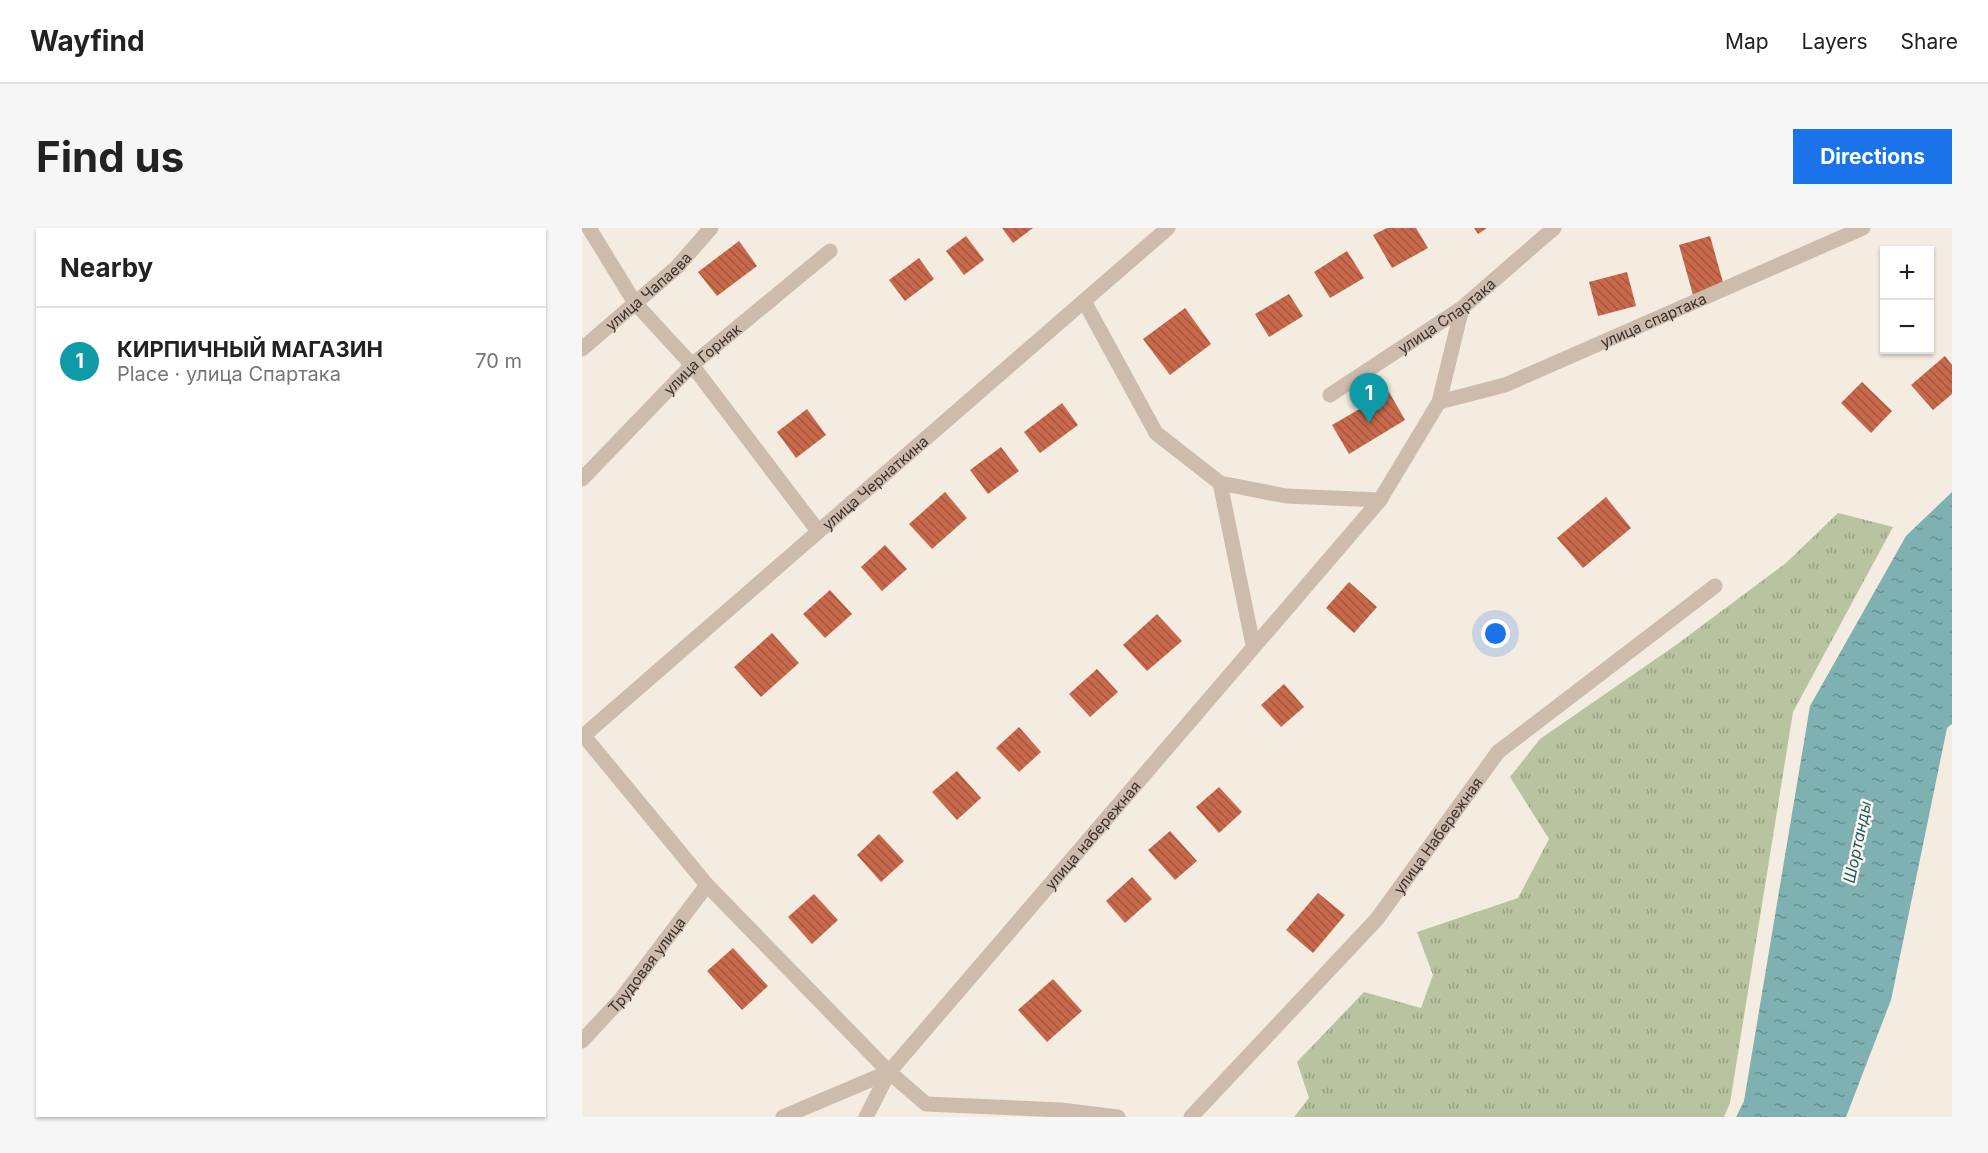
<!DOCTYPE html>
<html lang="en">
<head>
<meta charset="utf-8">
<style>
	:root { --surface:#fff; --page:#f6f6f6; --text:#222; --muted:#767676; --line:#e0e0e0; --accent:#1a73e8 }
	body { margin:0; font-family:Inter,sans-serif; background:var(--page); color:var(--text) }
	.controls { position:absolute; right:18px; top:18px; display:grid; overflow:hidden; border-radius:0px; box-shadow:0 2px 4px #0004 }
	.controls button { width:54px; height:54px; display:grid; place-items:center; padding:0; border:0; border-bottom:2px solid var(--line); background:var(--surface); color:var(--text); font:30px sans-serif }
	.you { position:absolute; left:914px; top:406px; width:21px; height:21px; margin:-15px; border:4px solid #fff; border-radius:50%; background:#1a73e8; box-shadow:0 0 0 9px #1a73e833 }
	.badge { display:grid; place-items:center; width:39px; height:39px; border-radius:50%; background:var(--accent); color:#fff; font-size:20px; font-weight:700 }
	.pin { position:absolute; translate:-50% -50px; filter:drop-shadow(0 2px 3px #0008) }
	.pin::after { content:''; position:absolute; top:32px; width:21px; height:18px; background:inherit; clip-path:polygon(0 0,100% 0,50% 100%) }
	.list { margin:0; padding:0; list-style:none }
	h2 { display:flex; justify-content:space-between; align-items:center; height:78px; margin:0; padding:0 24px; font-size:26px }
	h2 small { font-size:20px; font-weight:400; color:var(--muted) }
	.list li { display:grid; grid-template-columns:39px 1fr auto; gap:18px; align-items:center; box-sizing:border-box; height:108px; padding:0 24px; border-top:2px solid var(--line) }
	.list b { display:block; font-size:22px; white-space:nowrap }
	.list p { margin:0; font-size:20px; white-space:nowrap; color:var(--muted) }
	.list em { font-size:20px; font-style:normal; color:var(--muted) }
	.map { position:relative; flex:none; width:1370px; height:889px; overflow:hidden; border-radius:0px }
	header { display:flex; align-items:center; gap:36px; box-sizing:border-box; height:84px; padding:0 30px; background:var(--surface); border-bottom:2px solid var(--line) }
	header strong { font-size:28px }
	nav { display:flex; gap:33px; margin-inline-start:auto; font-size:21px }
	.intro { display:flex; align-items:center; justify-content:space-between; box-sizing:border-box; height:144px; padding:0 36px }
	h1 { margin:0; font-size:42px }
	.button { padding:15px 27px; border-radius:0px; background:var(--accent); color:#fff; font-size:21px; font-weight:700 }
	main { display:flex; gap:36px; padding:0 36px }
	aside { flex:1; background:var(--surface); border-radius:0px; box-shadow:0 2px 4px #0004 }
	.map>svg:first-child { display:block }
	.grass { fill:url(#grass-tufts) }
	.water { fill:url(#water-ripples) }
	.building { fill:url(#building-back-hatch) }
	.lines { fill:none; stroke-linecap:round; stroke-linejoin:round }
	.minor { stroke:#cdbbac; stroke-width:15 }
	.labels { text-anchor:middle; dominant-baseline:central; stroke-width:5; stroke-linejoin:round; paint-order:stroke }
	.street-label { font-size:15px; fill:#3b302b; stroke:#fbf5ee }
	.water-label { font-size:16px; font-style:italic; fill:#1f5a5e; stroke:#fbf5ee }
</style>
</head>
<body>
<header>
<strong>Wayfind</strong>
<nav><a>Map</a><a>Layers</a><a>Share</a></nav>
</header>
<div class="intro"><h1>Find us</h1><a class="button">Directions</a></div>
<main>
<aside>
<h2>Nearby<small></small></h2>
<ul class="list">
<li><span class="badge" style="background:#0f9aa8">1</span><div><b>КИРПИЧНЫЙ МАГАЗИН</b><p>Place · улица Спартака</p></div><em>70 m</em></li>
</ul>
</aside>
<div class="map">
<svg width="1370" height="889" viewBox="0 0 1370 889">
	<defs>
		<pattern id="grass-tufts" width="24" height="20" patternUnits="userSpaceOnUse" patternTransform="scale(1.5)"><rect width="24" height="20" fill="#b8c4a0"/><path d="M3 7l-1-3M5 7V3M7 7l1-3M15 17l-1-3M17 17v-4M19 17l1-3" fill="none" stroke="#97a083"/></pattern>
		<pattern id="water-ripples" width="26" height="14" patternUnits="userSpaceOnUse" patternTransform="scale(1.5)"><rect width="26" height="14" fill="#7fb0b2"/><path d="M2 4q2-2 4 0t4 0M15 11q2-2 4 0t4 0" fill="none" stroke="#699091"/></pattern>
		<pattern id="building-back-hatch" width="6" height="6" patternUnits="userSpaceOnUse" patternTransform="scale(1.5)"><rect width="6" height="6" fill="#c8694b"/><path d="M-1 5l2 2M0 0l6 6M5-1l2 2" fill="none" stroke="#a4573f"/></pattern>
	</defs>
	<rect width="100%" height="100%" fill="#f4ebe1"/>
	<!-- grass -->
	<path class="grass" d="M1256,285L1311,299L1211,484L1148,875L1142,889H712L727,870L715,834L782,764L839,780L851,747L835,704L936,670L967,611L928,549L958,511L1094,417L1204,335Z"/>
	<!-- water -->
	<path class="water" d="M1370,264V496L1365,500L1309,772L1264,889H1154L1162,873L1228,478L1324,308Z"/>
	<!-- building -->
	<g class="building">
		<path d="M420,0H451L431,15Z"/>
		<path d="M805,0H834L846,20L810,40L791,7Z"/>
		<path d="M892,0H905L896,6Z"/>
		<path d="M384,8L402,32L382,47L364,23Z"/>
		<path d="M1128,8L1142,58L1111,67L1097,17Z"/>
		<path d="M157,13L175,38L135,68L116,44Z"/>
		<path d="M765,23L782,50L748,70L732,44Z"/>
		<path d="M337,30L352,51L323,73L307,52Z"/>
		<path d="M1045,44L1054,78L1016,88L1007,54Z"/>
		<path d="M707,66L721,88L687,109L673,86Z"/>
		<path d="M603,80L629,116L588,147L561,111Z"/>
		<path d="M1363,128L1370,137V166L1351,182L1329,157Z"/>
		<path d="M1280,154L1310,183L1289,205L1259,175Z"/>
		<path d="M807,164L823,192L767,226L750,197Z"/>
		<path d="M480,175L496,197L458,225L442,204Z"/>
		<path d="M225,181L244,207L214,230L195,204Z"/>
		<path d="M419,219L437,243L406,266L388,242Z"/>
		<path d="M363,264L385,290L350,321L327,296Z"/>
		<path d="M1024,269L1049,300L1001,340L975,310Z"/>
		<path d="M303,317L325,341L300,363L279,339Z"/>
		<path d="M767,354L795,379L772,405L744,380Z"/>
		<path d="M248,362L270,386L243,410L221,386Z"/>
		<path d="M575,386L600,413L565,443L541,417Z"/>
		<path d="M190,405L217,435L179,469L152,439Z"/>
		<path d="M515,441L536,464L508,489L487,466Z"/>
		<path d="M702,456L722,479L699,499L679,477Z"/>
		<path d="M437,499L459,524L437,544L414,520Z"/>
		<path d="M375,543L399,570L375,592L350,564Z"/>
		<path d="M637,559L660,584L637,605L614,579Z"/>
		<path d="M588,603L615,633L593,652L566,622Z"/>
		<path d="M297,606L322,633L299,654L275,627Z"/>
		<path d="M550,649L570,671L543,695L524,673Z"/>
		<path d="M736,665L763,687L731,725L704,702Z"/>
		<path d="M232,666L256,692L230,716L206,689Z"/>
		<path d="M151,720L186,758L160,782L125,743Z"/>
		<path d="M471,751L500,783L465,814L436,782Z"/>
	</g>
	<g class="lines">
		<!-- minor -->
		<g class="minor">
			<path d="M7,0L53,75L110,137L236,303"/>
			<path d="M502,73L574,205L638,255L704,268L798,272"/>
			<path id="s1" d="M0,121L95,39L129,0"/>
			<path id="s2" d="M748,167L880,80L972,0"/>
			<path id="s3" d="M857,174L923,157L1281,0"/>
			<path id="s4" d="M0,251L110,137L248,23"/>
			<path d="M638,255L671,417"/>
			<path d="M2,508L125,657L307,844L344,876L479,882L536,889"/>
			<path id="s5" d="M0,509L586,0"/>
			<path id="s6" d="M0,813L39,771L125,657"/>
			<path d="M201,889L307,844"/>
			<path id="s7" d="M284,889L307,844L798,272L857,174L880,80"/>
			<path id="s8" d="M609,889L795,691L916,524L1133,358"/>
		</g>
	</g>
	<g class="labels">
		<!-- street labels -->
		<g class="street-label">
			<text stroke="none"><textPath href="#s1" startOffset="88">улица Чапаева</textPath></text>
			<text stroke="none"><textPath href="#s2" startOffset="141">улица Спартака</textPath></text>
			<text stroke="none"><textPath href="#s3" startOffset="230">улица спартака</textPath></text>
			<text stroke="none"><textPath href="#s4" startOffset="170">улица Горняк</textPath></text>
			<text stroke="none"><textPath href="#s5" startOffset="388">улица Чернаткина</textPath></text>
			<text stroke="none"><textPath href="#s7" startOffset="363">улица набережная</textPath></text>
			<text stroke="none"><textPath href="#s8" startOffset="375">улица Набережная</textPath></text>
			<text stroke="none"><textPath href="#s6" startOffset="100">Трудовая улица</textPath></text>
		</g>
		<!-- water labels -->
		<g class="water-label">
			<text transform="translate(1275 614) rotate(-78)">Шортанды</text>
		</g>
	</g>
</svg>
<div class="controls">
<button>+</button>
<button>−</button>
</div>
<div class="you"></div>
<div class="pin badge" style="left:787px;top:195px;background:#0f9aa8">1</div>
</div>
</main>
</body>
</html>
